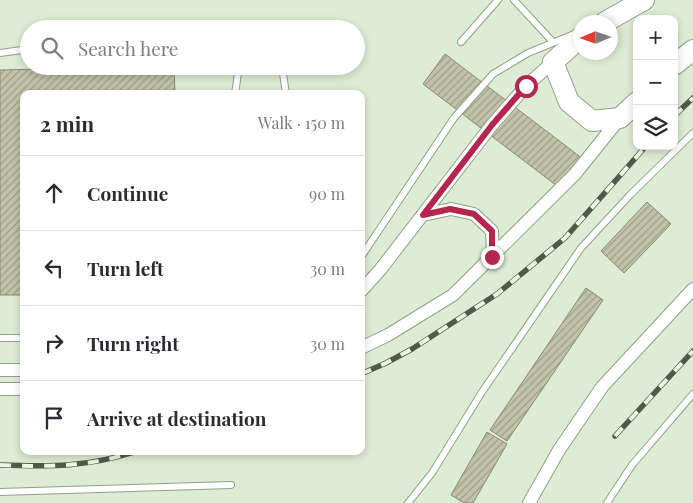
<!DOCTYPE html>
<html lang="en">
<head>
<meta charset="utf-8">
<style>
	:root { --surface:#fff; --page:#f7f7f7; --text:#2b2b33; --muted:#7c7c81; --line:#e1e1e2 }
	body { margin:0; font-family:"Playfair Display",serif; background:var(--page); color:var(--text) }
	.controls { position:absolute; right:15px; top:15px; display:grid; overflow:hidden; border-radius:10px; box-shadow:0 2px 8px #0003 }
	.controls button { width:45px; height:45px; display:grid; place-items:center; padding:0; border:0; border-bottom:1px solid var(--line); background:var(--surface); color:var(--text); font:25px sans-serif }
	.compass { position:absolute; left:573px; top:15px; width:45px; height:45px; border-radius:50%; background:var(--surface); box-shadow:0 2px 8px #0003; rotate:268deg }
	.stop { position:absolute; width:15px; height:15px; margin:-11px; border:4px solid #b6254e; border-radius:50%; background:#fff }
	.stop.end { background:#b6254e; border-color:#fff; box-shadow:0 1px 5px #0008 }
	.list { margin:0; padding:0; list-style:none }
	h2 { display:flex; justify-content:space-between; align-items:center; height:65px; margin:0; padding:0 20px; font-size:21px }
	h2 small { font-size:16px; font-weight:400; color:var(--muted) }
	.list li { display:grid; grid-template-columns:32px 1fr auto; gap:15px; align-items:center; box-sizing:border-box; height:75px; padding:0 20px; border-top:1px solid var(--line) }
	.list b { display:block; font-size:19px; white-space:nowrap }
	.list em { font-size:16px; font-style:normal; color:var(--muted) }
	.icon { flex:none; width:28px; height:28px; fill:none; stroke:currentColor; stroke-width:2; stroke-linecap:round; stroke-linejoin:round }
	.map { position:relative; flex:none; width:693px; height:503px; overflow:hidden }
	.search { position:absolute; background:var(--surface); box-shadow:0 2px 8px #0003; left:20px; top:20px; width:345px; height:55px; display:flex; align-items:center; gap:12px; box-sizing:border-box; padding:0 18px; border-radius:28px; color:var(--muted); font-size:19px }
	.panel { position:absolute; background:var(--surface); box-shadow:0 2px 8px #0003; left:20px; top:90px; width:345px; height:365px; border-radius:10px }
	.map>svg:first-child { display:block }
	.building { fill:url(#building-hatch); stroke:#888970 }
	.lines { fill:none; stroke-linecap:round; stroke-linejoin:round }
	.lane-casing { stroke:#92a089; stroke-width:8 }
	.street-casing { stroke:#92a089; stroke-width:14 }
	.primary-casing { stroke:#92a089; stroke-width:22 }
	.lane { stroke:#fff; stroke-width:6 }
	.street { stroke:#fff; stroke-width:12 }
	.primary { stroke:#fff; stroke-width:20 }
	.rail-casing { stroke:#51584c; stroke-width:5.5 }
	.rail { stroke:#eafae1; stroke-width:4; stroke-dasharray:11; stroke-linecap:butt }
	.route { stroke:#b6254e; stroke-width:6 }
</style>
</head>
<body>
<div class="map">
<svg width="693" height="503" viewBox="0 0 693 503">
	<defs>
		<pattern id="building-hatch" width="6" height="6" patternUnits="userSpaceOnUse" patternTransform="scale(1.25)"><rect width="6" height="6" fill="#c2c3a8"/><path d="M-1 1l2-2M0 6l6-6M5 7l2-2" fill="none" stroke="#9e9f89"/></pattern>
	</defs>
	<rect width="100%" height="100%" fill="#ddecd4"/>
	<!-- building -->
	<g class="building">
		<path d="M445,54L587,162L565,192L423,84Z"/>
		<path d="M174,66L175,94H24V295H0V70Z"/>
		<path d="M647,202L671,224L624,273L601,251Z"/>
		<path d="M586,288L603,300L507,441L490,430Z"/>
		<path d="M487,432L507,444L473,503H464L451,495Z"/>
	</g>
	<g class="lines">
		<defs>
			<g id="lane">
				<path d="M514,0L553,42"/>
				<path d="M175,29L204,25H218L221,29"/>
				<path d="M461,42L498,0"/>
				<path d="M0,53L29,49"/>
				<path d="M282,66L286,94"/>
				<path d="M235,94L239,66"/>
				<path d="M361,257L454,118L493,74L528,53L572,35"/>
				<path d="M0,338H24"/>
				<path d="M0,492L231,485"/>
				<path d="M408,503L432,473L482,392L581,248L630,195L693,133"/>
				<path d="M607,503L632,465L693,394"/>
			</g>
			<g id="street">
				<path d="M423,215L451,209L474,214L492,231L493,257"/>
				<path d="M361,291L380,270L492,125L526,86L553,62"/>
				<path d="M361,348L388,335L453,295L575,174L620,118"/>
				<path d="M0,370H24"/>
				<path d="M0,389H24"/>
				<path d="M529,503L559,450L602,387L693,289"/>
			</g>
			<g id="primary">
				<path d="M605,22L644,0"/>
				<path d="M580,38L553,62L569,102L592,121L620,118L637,102"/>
				<path d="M674,65L693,50"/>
			</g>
		</defs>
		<!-- lane casing -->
		<use href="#lane" class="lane-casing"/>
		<!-- street casing -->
		<use href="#street" class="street-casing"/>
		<!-- primary casing -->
		<use href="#primary" class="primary-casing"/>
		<!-- lane -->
		<use href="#lane" class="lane"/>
		<!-- street -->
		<use href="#street" class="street"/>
		<!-- primary -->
		<use href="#primary" class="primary"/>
		<defs>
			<g id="rail">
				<path d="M674,116L693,98"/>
				<path d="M361,374L386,363L412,349L497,294L565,238L646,146"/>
				<path d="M615,436L693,351"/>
				<path d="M0,465C52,467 87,467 138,451"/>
			</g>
		</defs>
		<!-- rail casing -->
		<use href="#rail" class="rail-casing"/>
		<!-- rail -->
		<use href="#rail" class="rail"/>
	</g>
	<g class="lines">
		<!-- route -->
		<path class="route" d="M492,257V231L474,214L450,209L423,215L492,125L526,86"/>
	</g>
</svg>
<div class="controls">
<button>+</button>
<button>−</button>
<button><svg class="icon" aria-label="layers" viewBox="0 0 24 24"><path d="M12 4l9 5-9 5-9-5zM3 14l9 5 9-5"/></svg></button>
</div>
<svg class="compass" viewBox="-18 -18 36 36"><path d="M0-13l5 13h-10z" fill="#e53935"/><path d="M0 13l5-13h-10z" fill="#7c7c81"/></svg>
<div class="stop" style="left:526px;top:86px"></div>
<div class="stop end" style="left:492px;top:257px"></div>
<div class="search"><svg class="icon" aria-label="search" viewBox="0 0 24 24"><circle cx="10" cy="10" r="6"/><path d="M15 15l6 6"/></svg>Search here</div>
<section class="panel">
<h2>2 min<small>Walk · 150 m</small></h2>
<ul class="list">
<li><svg class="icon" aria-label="ahead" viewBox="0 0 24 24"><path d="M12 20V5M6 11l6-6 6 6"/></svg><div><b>Continue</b></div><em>90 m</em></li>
<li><svg class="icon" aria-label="left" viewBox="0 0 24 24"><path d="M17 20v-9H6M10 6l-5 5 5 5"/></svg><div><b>Turn left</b></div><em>30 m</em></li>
<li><svg class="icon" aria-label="right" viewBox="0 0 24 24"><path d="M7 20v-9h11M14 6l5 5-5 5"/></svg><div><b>Turn right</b></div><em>30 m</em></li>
<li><svg class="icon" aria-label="arrive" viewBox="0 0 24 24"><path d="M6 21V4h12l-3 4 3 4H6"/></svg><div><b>Arrive at destination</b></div></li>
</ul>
</section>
</div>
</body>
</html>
